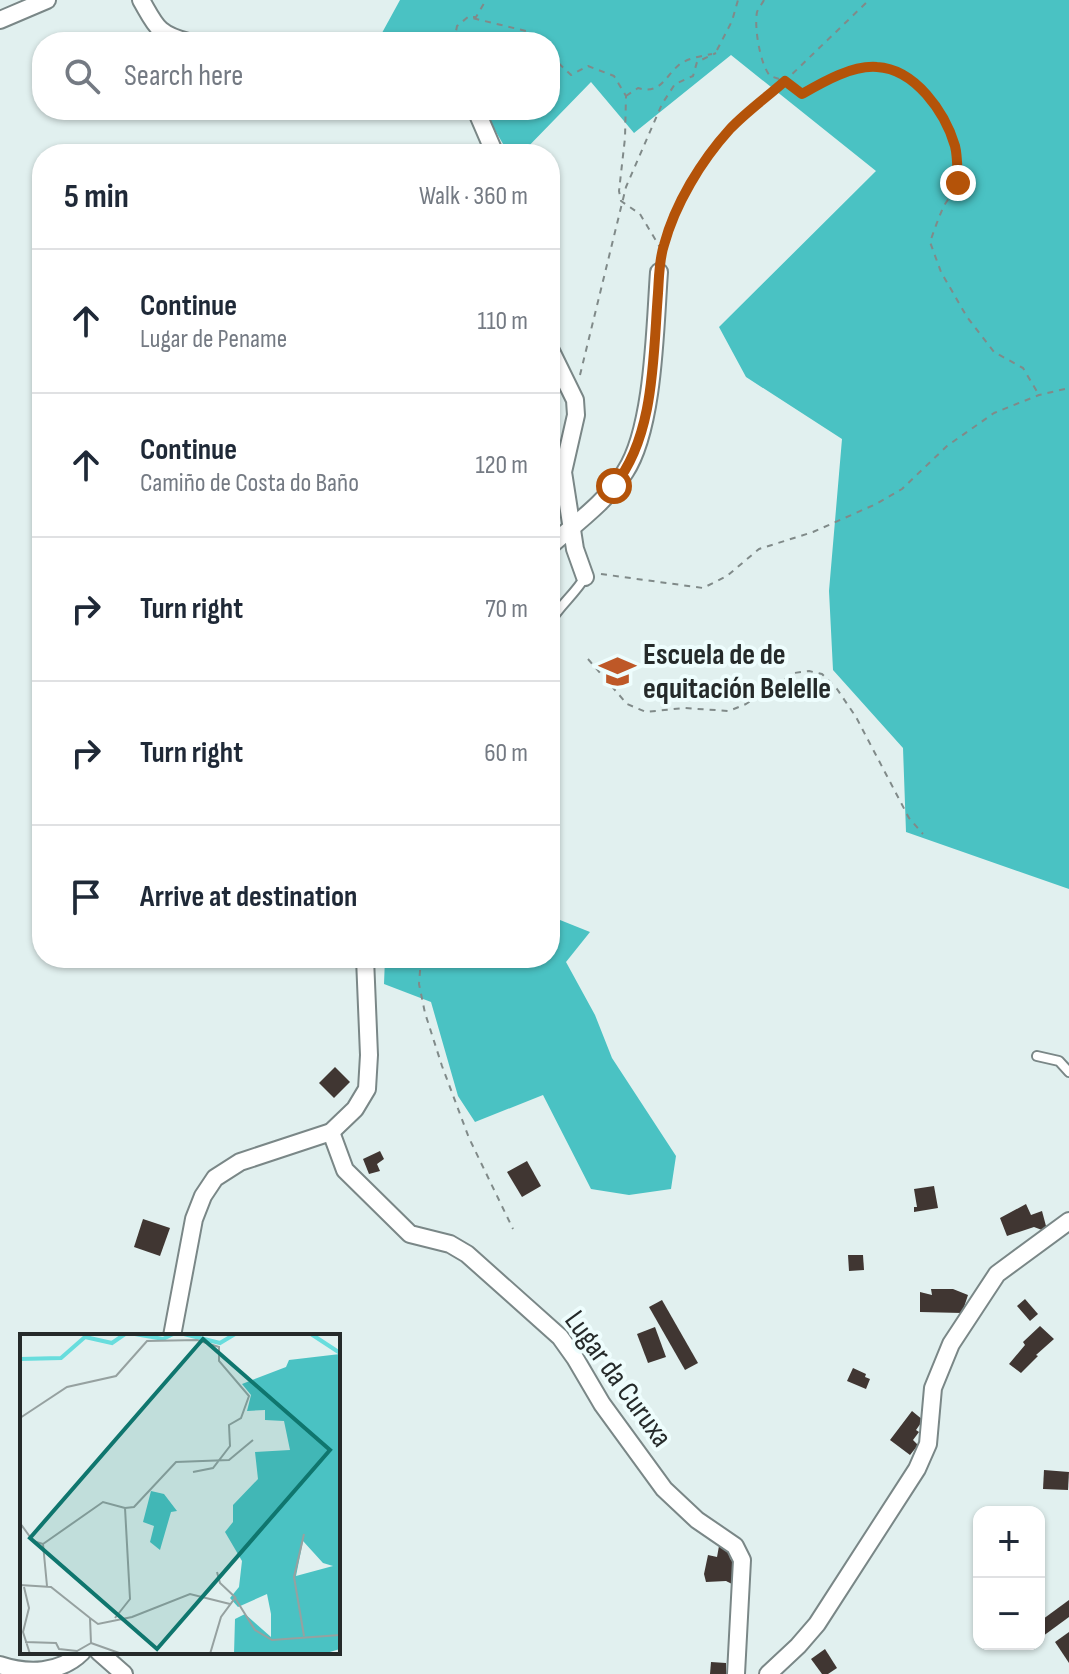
<!DOCTYPE html>
<html lang="en">
<head>
<meta charset="utf-8">
<style>
	:root { --surface:#fff; --page:#f6f6f7; --text:#1f2937; --muted:#747a83; --line:#e0e1e3 }
	body { margin:0; font-family:"Sofia Sans Condensed",sans-serif; background:var(--page); color:var(--text) }
	.controls { position:absolute; right:24px; bottom:24px; display:grid; overflow:hidden; border-radius:16px; box-shadow:0 2px 6px #0004 }
	.controls button { width:72px; height:72px; display:grid; place-items:center; padding:0; border:0; border-bottom:2px solid var(--line); background:var(--surface); color:var(--text); font:40px sans-serif }
	.stop { position:absolute; width:24px; height:24px; margin:-18px; border:6px solid #b45309; border-radius:50%; background:#fff }
	.stop.end { background:#b45309; border-color:#fff; box-shadow:0 2px 8px #0008 }
	.list { margin:0; padding:0; list-style:none }
	h2 { display:flex; justify-content:space-between; align-items:center; height:104px; margin:0; padding:0 32px; font-size:34px }
	h2 small { font-size:26px; font-weight:400; color:var(--muted) }
	.list li { display:grid; grid-template-columns:52px 1fr auto; gap:24px; align-items:center; box-sizing:border-box; height:144px; padding:0 32px; border-top:2px solid var(--line) }
	.list b { display:block; font-size:30px; white-space:nowrap }
	.list p { margin:0; font-size:26px; white-space:nowrap; color:var(--muted) }
	.list em { font-size:26px; font-style:normal; color:var(--muted) }
	.icon { flex:none; width:44px; height:44px; fill:none; stroke:currentColor; stroke-width:2; stroke-linecap:round; stroke-linejoin:round }
	.map { position:relative; flex:none; width:1069px; height:1674px; overflow:hidden }
	.search { position:absolute; background:var(--surface); box-shadow:0 2px 6px #0004; left:32px; top:32px; width:528px; height:88px; display:flex; align-items:center; gap:20px; box-sizing:border-box; padding:0 28px; border-radius:32px; color:var(--muted); font-size:30px }
	.panel { position:absolute; background:var(--surface); box-shadow:0 2px 6px #0004; left:32px; top:144px; width:528px; height:824px; border-radius:32px }
	.map>svg:first-child { display:block }
	.forest { fill:#4ac2c3 }
	.building { fill:#403632 }
	.lines { fill:none; stroke-linecap:round; stroke-linejoin:round }
	.lane-casing { stroke:#7a8787; stroke-width:12 }
	.street-casing { stroke:#7a8787; stroke-width:20 }
	.path { stroke:#808a89; stroke-width:2; stroke-dasharray:6 6; stroke-linecap:butt }
	.lane { stroke:#fff; stroke-width:8 }
	.street { stroke:#fff; stroke-width:16 }
	.route { stroke:#b45309; stroke-width:10 }
	.labels { text-anchor:middle; dominant-baseline:central; stroke-width:8; stroke-linejoin:round; paint-order:stroke }
	.poi-label { font-size:30px; font-weight:bold; fill:#252a2a; stroke:#eefdfd; text-anchor:start }
	.street-label { font-size:30px; fill:#252a2a; stroke:#eefdfd }
	.inset-river { fill:none; stroke:#68dddd; stroke-width:4 }
	.inset-road { fill:none; stroke:#96a1a0; stroke-width:2 }
	.view { fill:#0f766e; fill-opacity:0.15; stroke:#0f766e; stroke-width:4 }
	.inset-edge { fill:none; stroke:#252a2a; stroke-width:4 }
</style>
</head>
<body>
<div class="map">
<svg width="1069" height="1674" viewBox="0 0 1069 1674">
	<rect width="100%" height="100%" fill="#e1f0ef"/>
	<!-- forest -->
	<g class="forest">
		<path d="M400,0H1069V889L906,832L903,748L833,670L829,591L842,439L746,377L719,327L876,171L731,55L634,133L591,82L521,154H509L483,110H550V42H377Z"/>
		<path d="M550,916L590,932L566,962L595,1015L612,1058L676,1156L671,1189L629,1195L591,1189L543,1095L475,1122L458,1096L431,1002L384,984L385,958H550Z"/>
	</g>
	<!-- building -->
	<g class="building">
		<path d="M335,1067L350,1082L334,1098L319,1083Z"/>
		<path d="M380,1151L384,1159L377,1164L380,1171L369,1174L363,1159Z"/>
		<path d="M527,1161L541,1186L522,1197L507,1172Z"/>
		<path d="M934,1186L938,1208L914,1212V1207H917L914,1189Z"/>
		<path d="M1026,1204L1031,1215L1042,1211L1046,1226L1042,1230L1034,1227L1007,1236L1000,1218Z"/>
		<path d="M143,1219L170,1228L160,1256L134,1247Z"/>
		<path d="M848,1255H863L864,1270L849,1271Z"/>
		<path d="M931,1289H953L968,1295L962,1313L920,1312V1292L932,1295Z"/>
		<path d="M1025,1299L1038,1314L1030,1321L1017,1306Z"/>
		<path d="M662,1300L698,1363L685,1370L649,1307Z"/>
		<path d="M1040,1326L1054,1339L1036,1355L1038,1356L1021,1373L1009,1364L1025,1345L1023,1342Z"/>
		<path d="M655,1327L666,1357L648,1363L637,1334Z"/>
		<path d="M853,1368L866,1374L865,1377L870,1379L866,1389L847,1381Z"/>
		<path d="M912,1411L923,1420L916,1430L919,1432L913,1440L918,1445L910,1455L890,1440Z"/>
		<path d="M1044,1470L1069,1472L1068,1490L1043,1489Z"/>
		<path d="M719,1546L729,1549L730,1559L736,1561V1586L726,1581L706,1582L704,1574L708,1555L717,1557Z"/>
		<path d="M1069,1600V1617L1039,1639V1622Z"/>
		<path d="M1069,1632V1663L1055,1642Z"/>
		<path d="M825,1649L837,1668L828,1674H822L811,1659Z"/>
		<path d="M711,1662L726,1663V1674H710Z"/>
	</g>
	<g class="lines">
		<defs>
			<g id="lane">
				<path d="M550,622C560,605 575,594 585,577"/>
				<path d="M1037,1056L1059,1061L1069,1072"/>
			</g>
			<g id="street">
				<path d="M141,0C156,26 157,34 188,42"/>
				<path d="M0,20L47,0"/>
				<path d="M476,110L495,154"/>
				<path d="M550,349L575,400L576,415L563,472L575,549L585,577"/>
				<path d="M550,546C575,524 607,501 625,472C654,428 655,326 659,272"/>
				<path d="M331,1132L345,1170L410,1234L450,1244L467,1254L560,1337L575,1358L602,1404L664,1489L697,1520L735,1546L742,1560L736,1674"/>
				<path d="M172,1336L194,1219L203,1196L215,1178L240,1162L331,1132L355,1109L367,1089L369,1055L365,958"/>
				<path d="M99,1652L124,1674"/>
				<path d="M0,1665C27,1674 60,1674 82,1652"/>
				<path d="M768,1674L798,1646L817,1624L917,1469L928,1444L933,1388L951,1344L997,1274L1069,1221"/>
			</g>
		</defs>
		<!-- lane casing -->
		<use href="#lane" class="lane-casing"/>
		<!-- street casing -->
		<use href="#street" class="street-casing"/>
		<!-- path -->
		<g class="path">
			<path d="M764,0C762,4 759,7 757,12C754,27 760,64 770,76L785,81L802,94C823,82 851,66 876,66C922,68 963,139 958,181C957,190 947,199 943,208C938,219 934,231 930,242L941,272L967,317L994,352L1023,368L1039,395"/>
			<path d="M473,17H476L486,0"/>
			<path d="M454,42L457,26L468,17L526,31L537,42"/>
			<path d="M717,50L732,21L738,0"/>
			<path d="M550,55L571,75L588,66L614,76L626,96L625,138L619,191L621,201L640,214L661,249"/>
			<path d="M626,96L638,88C661,95 665,76 680,64C689,58 701,56 712,54"/>
			<path d="M662,255L669,226L680,203L730,129L785,81L869,0"/>
			<path d="M580,375L626,187L662,104L675,84L693,76L697,62L716,53"/>
			<path d="M601,574L703,588L727,576L759,549L813,532L876,504L902,489L947,446L994,413L1039,395L1069,388"/>
			<path d="M588,659L627,704L646,712L684,708L729,711L746,704L794,673L809,671L822,674L837,689L856,717L909,818L923,834"/>
			<path d="M421,958L419,984L425,1013L442,1066L469,1138L513,1229"/>
		</g>
		<!-- lane -->
		<use href="#lane" class="lane"/>
		<!-- street -->
		<use href="#street" class="street"/>
	</g>
	<g class="lines">
		<!-- route -->
		<path class="route" d="M614,486C655,436 653,356 658,293C659,278 659,260 664,245C675,204 701,161 730,129C746,112 767,97 785,81L802,94C823,82 852,65 877,67C915,69 945,112 955,146C958,158 957,172 958,183"/>
	</g>
	<!-- icons -->
	<defs>
		<symbol id="school-bare" viewBox="-9 -9 18 18"><path d="M0-5L7-2L0 1L-7-2ZM-4 1L0 2.5L4 1V4Q0 6-4 4Z" fill="#be5827" stroke="#eefdfd" stroke-width="2.5" paint-order="stroke"/></symbol>
	</defs>
	<g fill-rule="evenodd">
		<use href="#school-bare" x="592" y="646" width="51" height="51"/>
	</g>
	<g class="labels">
		<!-- poi labels -->
		<g class="poi-label">
			<text x="643" y="655">Escuela de de<tspan x="643" dy="34">equitación Belelle</tspan></text>
		</g>
		<!-- street labels -->
		<g class="street-label">
			<text transform="translate(618 1379) rotate(54)">Lugar da Curuxa</text>
		</g>
	</g>
	<!-- overview -->
	<g transform="translate(20 1334)">
		<rect width="320" height="320" fill="#e1f0ef"/>
		<path d="M320,20V315L303,320H214L215,285L225,280L251,303V280L247,260L218,273L210,264L219,253L222,227L205,198L213,188V171L238,145L235,118L270,116L264,87L245,86V76L227,77L231,61L222,50L266,33L269,26ZM283,207L303,229L313,232L276,242ZM131,157L144,160L157,177L151,178L140,216L130,208L134,192L123,188Z" fill="#4ac2c3" fill-rule="evenodd"/>
		<path class="inset-river" d="M115,0L143,5L153,0M164,0L200,9L215,0M291,0L320,19M0,25L41,24L65,3L92,9L105,0"/>
		<path class="inset-road" d="M0,84L47,53L96,42L127,7L177,6L199,13V27L229,62L221,84L209,91L210,112L193,134L173,138M105,174L114,173L156,128L209,126L233,106M0,189L13,207L23,210M284,200L274,243L284,302M23,210L83,168L105,174M23,210L27,252M197,238L200,249L216,264M0,251L31,253L70,284M4,253L9,274L3,298L10,320M95,284L110,265L105,174M5,308L36,309L39,315L57,317L71,309L70,284L78,290L112,283L170,260L210,270M71,309L102,320M118,320H168M190,320L201,283L215,264L235,296L252,306L320,301"/>
		<path class="view" d="M183,5L310,116L137,315L10,204Z"/>
		<rect width="320" height="320" class="inset-edge"/>
	</g>
</svg>
<div class="controls">
<button>+</button>
<button>−</button>
</div>
<div class="stop" style="left:614px;top:486px"></div>
<div class="stop end" style="left:958px;top:183px"></div>
<div class="search"><svg class="icon" aria-label="search" viewBox="0 0 24 24"><circle cx="10" cy="10" r="6"/><path d="M15 15l6 6"/></svg>Search here</div>
<section class="panel">
<h2>5 min<small>Walk · 360 m</small></h2>
<ul class="list">
<li><svg class="icon" aria-label="ahead" viewBox="0 0 24 24"><path d="M12 20V5M6 11l6-6 6 6"/></svg><div><b>Continue</b><p>Lugar de Pename</p></div><em>110 m</em></li>
<li><svg class="icon" aria-label="ahead" viewBox="0 0 24 24"><path d="M12 20V5M6 11l6-6 6 6"/></svg><div><b>Continue</b><p>Camiño de Costa do Baño</p></div><em>120 m</em></li>
<li><svg class="icon" aria-label="right" viewBox="0 0 24 24"><path d="M7 20v-9h11M14 6l5 5-5 5"/></svg><div><b>Turn right</b></div><em>70 m</em></li>
<li><svg class="icon" aria-label="right" viewBox="0 0 24 24"><path d="M7 20v-9h11M14 6l5 5-5 5"/></svg><div><b>Turn right</b></div><em>60 m</em></li>
<li><svg class="icon" aria-label="arrive" viewBox="0 0 24 24"><path d="M6 21V4h12l-3 4 3 4H6"/></svg><div><b>Arrive at destination</b></div></li>
</ul>
</section>
</div>
</body>
</html>
